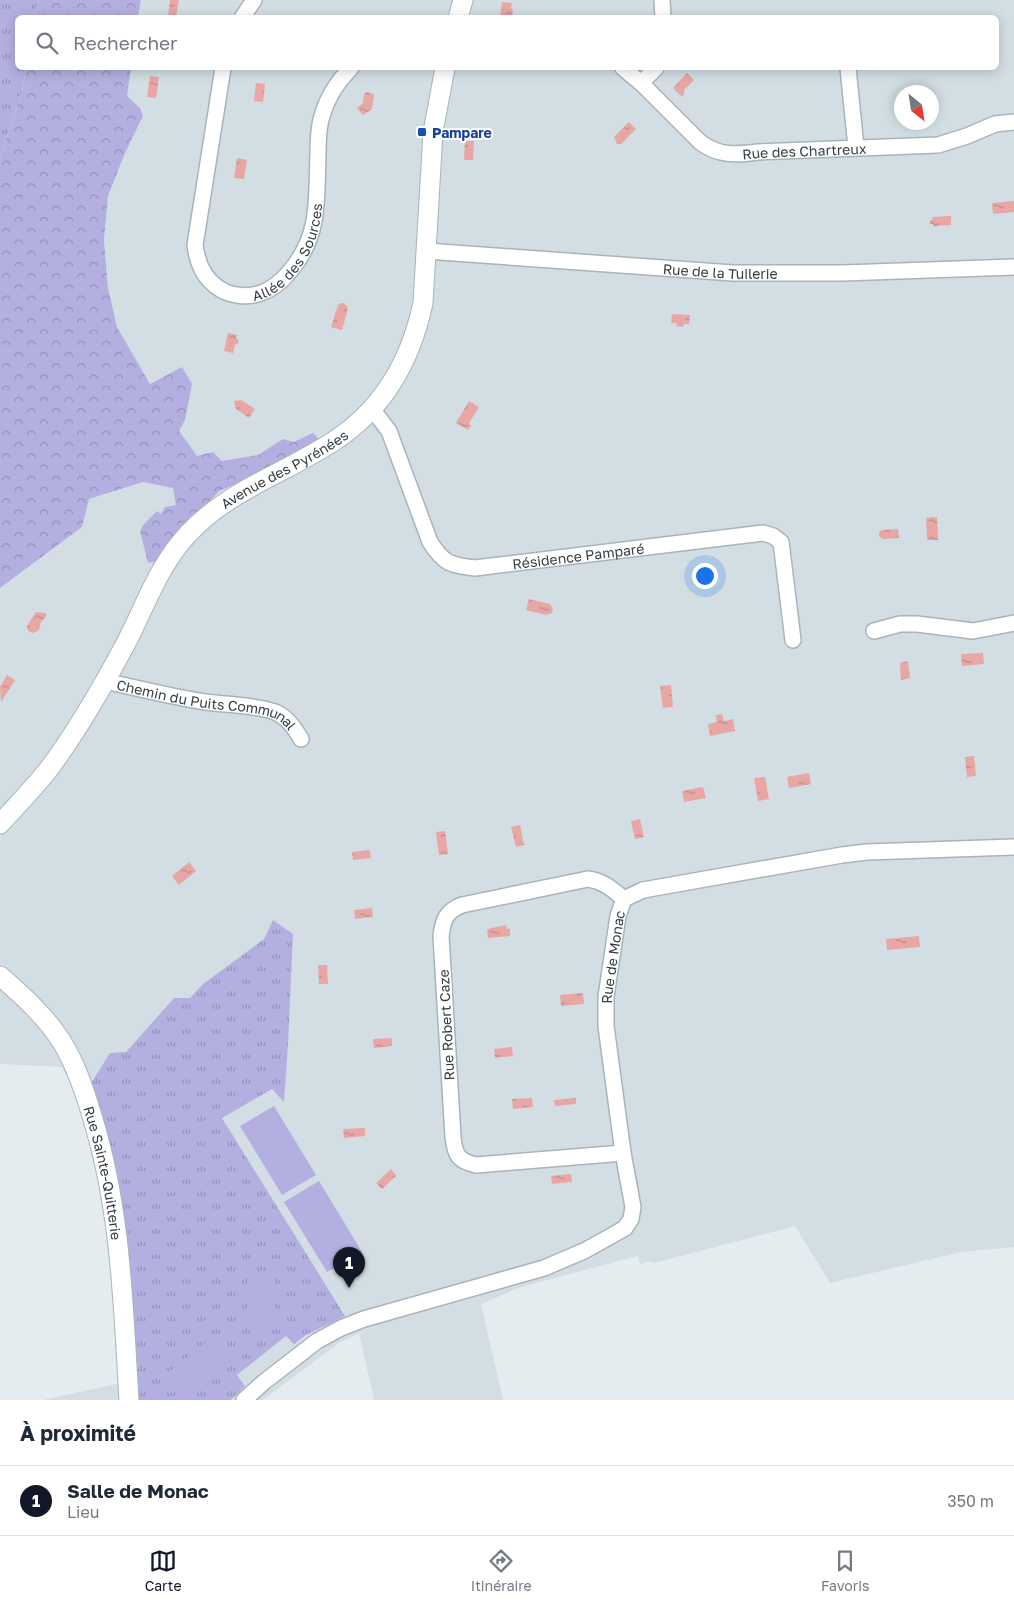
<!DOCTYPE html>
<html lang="fr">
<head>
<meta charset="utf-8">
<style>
	:root { --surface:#fff; --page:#f2f2f3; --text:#1f2937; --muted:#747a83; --line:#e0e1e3; --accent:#111827 }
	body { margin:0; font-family:"Golos Text",sans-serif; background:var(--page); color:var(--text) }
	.compass { position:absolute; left:894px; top:85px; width:45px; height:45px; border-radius:50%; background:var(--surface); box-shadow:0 2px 12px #0003; rotate:150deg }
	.you { position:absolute; left:704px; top:575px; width:18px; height:18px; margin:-12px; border:4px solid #fff; border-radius:50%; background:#1a73e8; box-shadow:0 0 0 8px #1a73e833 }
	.badge { display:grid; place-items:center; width:32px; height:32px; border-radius:50%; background:var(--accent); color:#fff; font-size:16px; font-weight:700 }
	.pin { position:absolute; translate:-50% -41px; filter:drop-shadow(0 1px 2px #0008) }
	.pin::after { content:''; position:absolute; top:26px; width:18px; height:15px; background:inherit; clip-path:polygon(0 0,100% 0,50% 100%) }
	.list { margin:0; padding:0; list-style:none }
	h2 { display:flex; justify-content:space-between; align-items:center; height:65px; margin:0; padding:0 20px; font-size:21px }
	h2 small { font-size:16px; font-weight:400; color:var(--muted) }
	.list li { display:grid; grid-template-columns:32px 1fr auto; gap:15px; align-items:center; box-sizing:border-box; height:70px; padding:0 20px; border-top:1px solid var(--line) }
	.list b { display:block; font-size:19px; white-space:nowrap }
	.list p { margin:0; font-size:16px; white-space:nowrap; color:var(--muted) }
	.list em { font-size:16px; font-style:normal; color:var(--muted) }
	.icon { flex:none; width:28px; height:28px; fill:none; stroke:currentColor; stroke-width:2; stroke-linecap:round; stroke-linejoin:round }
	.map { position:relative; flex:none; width:1014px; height:1400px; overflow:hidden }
	.search { position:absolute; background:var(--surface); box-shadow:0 2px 12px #0003; left:15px; right:15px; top:15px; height:55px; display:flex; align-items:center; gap:12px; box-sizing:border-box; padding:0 18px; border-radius:8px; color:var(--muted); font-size:19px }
	.sheet { height:135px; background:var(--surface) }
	nav { display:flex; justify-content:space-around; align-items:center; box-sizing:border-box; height:70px; border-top:1px solid var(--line); background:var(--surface); font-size:14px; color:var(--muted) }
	nav a { display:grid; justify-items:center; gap:2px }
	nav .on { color:var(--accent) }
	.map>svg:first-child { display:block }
	.residential { fill:#d2dee3; fill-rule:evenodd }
	.grass { fill:url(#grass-tufts) }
	.forest { fill:url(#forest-crowns) }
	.pitch { fill:#b3b0e1 }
	.water { fill:url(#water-ripples) }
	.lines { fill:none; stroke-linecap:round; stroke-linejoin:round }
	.minor-casing { stroke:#a7b5ba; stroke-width:18 }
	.tertiary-casing { stroke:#a7b5ba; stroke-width:21 }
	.minor { stroke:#fff; stroke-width:15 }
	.tertiary { stroke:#fff; stroke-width:19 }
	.transit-dot { fill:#1a4fb4; stroke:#fff; stroke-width:2 }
	.labels { text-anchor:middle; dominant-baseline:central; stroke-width:4; stroke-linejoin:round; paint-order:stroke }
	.transit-label { font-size:14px; font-weight:bold; fill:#164399; stroke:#fff; text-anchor:start }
	.street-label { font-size:14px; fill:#343e41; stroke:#fff }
</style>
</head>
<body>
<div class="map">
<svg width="1014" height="1400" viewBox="0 0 1014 1400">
	<defs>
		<pattern id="grass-tufts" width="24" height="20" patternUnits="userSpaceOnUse" patternTransform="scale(1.25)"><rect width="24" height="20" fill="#b3b0e1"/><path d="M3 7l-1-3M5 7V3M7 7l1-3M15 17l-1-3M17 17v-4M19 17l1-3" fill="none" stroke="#9291b8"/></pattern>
		<pattern id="forest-crowns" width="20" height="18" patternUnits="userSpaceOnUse" patternTransform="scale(1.25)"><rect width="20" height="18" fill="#b3b0e1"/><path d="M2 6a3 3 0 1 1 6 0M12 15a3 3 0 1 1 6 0" fill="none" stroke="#9291b8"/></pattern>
		<pattern id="water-ripples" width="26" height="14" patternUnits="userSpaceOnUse" patternTransform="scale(1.25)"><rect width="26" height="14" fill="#e8a6a5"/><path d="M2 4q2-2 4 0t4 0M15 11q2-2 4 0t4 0" fill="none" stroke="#bd8988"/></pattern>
	</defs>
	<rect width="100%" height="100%" fill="#e4ecf0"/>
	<!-- residential -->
	<path class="residential" d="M141,0H1014V1247L961,1252L830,1283L795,1226L654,1263L651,1261L640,1264L638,1256L521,1287L481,1304L503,1400H374L359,1333L339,1343L263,1400H231L245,1386L237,1375L286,1336L294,1344L306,1335L344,1316L222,1118L272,1088L284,1101L288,1046L293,934L264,939L203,984L190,998H174L126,1052L135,1400H43L121,1383L110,1248L103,1195L91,1146L78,1100L62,1067L0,1064V588L82,527L89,499L143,482L150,384L117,327L108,288L104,240L108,196L125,153L143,116L140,108L126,96L131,68H996V18L138,17ZM902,92H932V122H902Z"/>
	<!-- grass -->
	<g class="grass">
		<path d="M0,0H39L33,17L18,18V68H26L22,92L0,158Z"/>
		<path d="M273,920L293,934L288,1046L284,1102L272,1089L222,1118L345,1316L306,1335L294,1344L286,1336L237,1375L245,1386L231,1400H135L90,1085L110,1053L126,1052L174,998H190L203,984L264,939Z"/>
	</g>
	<!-- forest -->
	<g class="forest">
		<path d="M39,0H141L138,17H33Z"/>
		<path d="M26,68H131L127,96L140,108L143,116L125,153L108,196L104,240L108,288L117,327L150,384L182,367L192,384L185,420L179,431L197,456L213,452L222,461L258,455L283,439L294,442L313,433L320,440L251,478L219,491L197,516L160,561L148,563L140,531L144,524L157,511L161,514L165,507L176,505L173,488L143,482L89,499L82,527L0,588V158L22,92Z"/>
	</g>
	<!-- pitch -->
	<g class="pitch">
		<path d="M274,1106L316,1175L282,1195L240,1126Z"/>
		<path d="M319,1181L362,1252L327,1272L284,1202Z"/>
		<rect x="247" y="1274" width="28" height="52"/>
		<path d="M211,1339L225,1357L179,1393L165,1375Z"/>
	</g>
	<!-- water -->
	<g class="water">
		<path d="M170,0H179L176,17L168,16Z"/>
		<path d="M502,2L512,3L511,8L513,10L512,17H500Z"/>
		<path d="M687,73L694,80L684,90V94L682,97L673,88Z"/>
		<path d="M150,76L159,77L156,98L147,97Z"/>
		<path d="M256,83L265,84L263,102L254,101Z"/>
		<path d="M367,92L374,94L372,109L363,115L357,108L363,103L364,94Z"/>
		<path d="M629,122L636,129L621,144H617L614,137Z"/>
		<path d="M465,141H474L473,160H464Z"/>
		<path d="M237,158L247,160L244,179L234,178Z"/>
		<path d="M1014,201V212L993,214L992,203Z"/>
		<path d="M951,216V225L933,226V224H930V220H933L932,217Z"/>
		<path d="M341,303H344L348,308L342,330L331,327L338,305Z"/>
		<path d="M672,314L690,315L689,324H684L683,327L676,326L677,323H671Z"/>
		<path d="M228,333L237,335L236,338L239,341L238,343L235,345L233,353L224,351Z"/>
		<path d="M241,400L255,409L249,418L236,409L234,401Z"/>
		<path d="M469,401L479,407L469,423L471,426L468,430L456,423Z"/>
		<path d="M937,517L938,540H927L926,518Z"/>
		<path d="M898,529L899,538L883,539L879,536V532L882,530Z"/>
		<path d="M529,599L550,604L553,609L552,613L546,615L526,610Z"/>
		<path d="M36,612L45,613L47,615L41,622L39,630L33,633L28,631L27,626Z"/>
		<path d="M983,653L984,664L962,666L961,654Z"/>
		<path d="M908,661L910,678L901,680L900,663Z"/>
		<path d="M7,675L15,680L1,702L0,687Z"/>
		<path d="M671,685L673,707L663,708L660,686Z"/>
		<path d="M722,714L724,721L733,719L735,731L710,736L708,724L717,722L716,715Z"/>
		<path d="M974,756L976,776L967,777L965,757Z"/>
		<path d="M809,773L811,784L789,788L787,777Z"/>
		<path d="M765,777L769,799L758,801L754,778Z"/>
		<path d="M703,787L706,798L684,802L682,791Z"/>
		<path d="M640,819L644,837L635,839L631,821Z"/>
		<path d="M520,825L524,845L516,847L511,827Z"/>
		<path d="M445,831L448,854L439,855L436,832Z"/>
		<path d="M370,850L371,858L353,860L352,852Z"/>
		<path d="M189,862L196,871L179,885L172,876Z"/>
		<path d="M372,908L373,917L355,919L354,910Z"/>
		<path d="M506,925L507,929H510V936L488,938L487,929Z"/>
		<path d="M919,936L920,947L887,950L886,939Z"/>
		<path d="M318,965H327L328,984H319Z"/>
		<path d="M583,993L584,1004L561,1006L560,995Z"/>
		<path d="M392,1038V1046L374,1048L373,1039Z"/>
		<path d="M512,1047L513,1056L495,1058L494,1049Z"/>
		<path d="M532,1098L533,1107L513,1109L512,1099Z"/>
		<path d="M576,1098V1104L555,1106L554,1100Z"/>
		<path d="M365,1128V1136L344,1138L343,1129Z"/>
		<path d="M391,1169L396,1176L382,1189L376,1183Z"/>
		<path d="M571,1174L572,1182L552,1184L551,1176Z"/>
	</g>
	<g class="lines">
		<defs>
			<g id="minor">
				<path d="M662,0L663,18"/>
				<path d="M242,18L254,0"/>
				<path id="s1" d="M223,68L195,245C197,262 203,277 217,287C229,296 247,298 261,293C273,289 283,280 291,270C321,234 316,198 318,154C318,142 318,128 322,116C327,98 338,81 351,68"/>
				<path id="s2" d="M623,68L641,83L700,142C718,156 736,155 758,152L938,145L967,136L995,124L1014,122"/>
				<path d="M848,68L856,147"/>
				<path d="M641,83L656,68"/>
				<path id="s3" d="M426,251L733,273H843L1014,267"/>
				<path id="s4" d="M372,409L389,431L430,542C444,564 450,565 475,568L763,533L773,536L781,542L793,640"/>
				<path d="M874,631L900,624H917L973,631L1014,623"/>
				<path id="s5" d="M104,681C138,688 172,697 206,702C226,705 257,705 275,712C287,717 294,727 301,739"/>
				<path d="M623,1153L476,1165C458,1161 455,1155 453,1137L441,936C443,920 446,911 462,905L588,879C604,881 613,890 624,899"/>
				<path id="s6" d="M244,1400L264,1382L317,1341L341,1328L364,1319L544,1268L584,1251L611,1236L625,1228L631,1219L633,1207L623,1153L606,1026V997L618,916L624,899L643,890L842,855L867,852L1014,847"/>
			</g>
			<g id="tertiary">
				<path d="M458,18L463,0"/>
				<path id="s7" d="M0,824C16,806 33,789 48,770C76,733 103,686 125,645C145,607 158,566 188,534C230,489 284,474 334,441C383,409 411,360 423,303L433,132L445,68"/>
				<path id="s8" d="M0,976C22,995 44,1015 60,1039C75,1062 84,1089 92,1116C121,1210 123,1302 129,1400"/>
			</g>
		</defs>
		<!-- minor casing -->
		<use href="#minor" class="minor-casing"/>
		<!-- tertiary casing -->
		<use href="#tertiary" class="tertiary-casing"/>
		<!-- minor -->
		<use href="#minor" class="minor"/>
		<!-- tertiary -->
		<use href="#tertiary" class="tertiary"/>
	</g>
	<!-- markers -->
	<rect class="transit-dot" x="417" y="127" width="10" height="10" rx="2.5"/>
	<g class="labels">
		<!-- transit labels -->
		<g class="transit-label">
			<text x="432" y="132">Pampare</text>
		</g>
		<!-- street labels -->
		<g class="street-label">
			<text stroke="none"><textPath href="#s2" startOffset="214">Rue des Chartreux</textPath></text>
			<text stroke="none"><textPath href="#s1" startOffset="325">Allée des Sources</textPath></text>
			<text stroke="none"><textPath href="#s3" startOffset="295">Rue de la Tuilerie</textPath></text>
			<text stroke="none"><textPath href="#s7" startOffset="464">Avenue des Pyrénées</textPath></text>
			<text stroke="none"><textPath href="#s4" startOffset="305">Résidence Pamparé</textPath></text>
			<text stroke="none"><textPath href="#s5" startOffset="106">Chemin du Puits Communal</textPath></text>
			<text stroke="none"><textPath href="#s6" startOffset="699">Rue de Monac</textPath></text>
			<text transform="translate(446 1025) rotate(-93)">Rue Robert Caze</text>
			<text stroke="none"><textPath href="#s8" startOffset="229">Rue Sainte-Quitterie</textPath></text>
		</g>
	</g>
</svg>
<svg class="compass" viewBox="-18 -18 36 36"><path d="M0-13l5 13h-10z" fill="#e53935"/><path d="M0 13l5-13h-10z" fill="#747a83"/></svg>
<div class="you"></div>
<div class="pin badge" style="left:349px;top:1288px">1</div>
<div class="search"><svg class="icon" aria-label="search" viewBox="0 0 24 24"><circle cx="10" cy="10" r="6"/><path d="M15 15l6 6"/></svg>Rechercher</div>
</div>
<section class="sheet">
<h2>À proximité<small></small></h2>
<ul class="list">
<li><span class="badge">1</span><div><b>Salle de Monac</b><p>Lieu</p></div><em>350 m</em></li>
</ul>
</section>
<nav>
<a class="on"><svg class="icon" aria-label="map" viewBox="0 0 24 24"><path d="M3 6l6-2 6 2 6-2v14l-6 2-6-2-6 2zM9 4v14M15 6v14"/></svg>Carte</a>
<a><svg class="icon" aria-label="directions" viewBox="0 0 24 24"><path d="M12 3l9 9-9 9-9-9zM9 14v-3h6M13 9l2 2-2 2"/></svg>Itinéraire</a>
<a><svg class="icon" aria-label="saved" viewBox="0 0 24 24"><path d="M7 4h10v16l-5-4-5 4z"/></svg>Favoris</a>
</nav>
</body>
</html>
